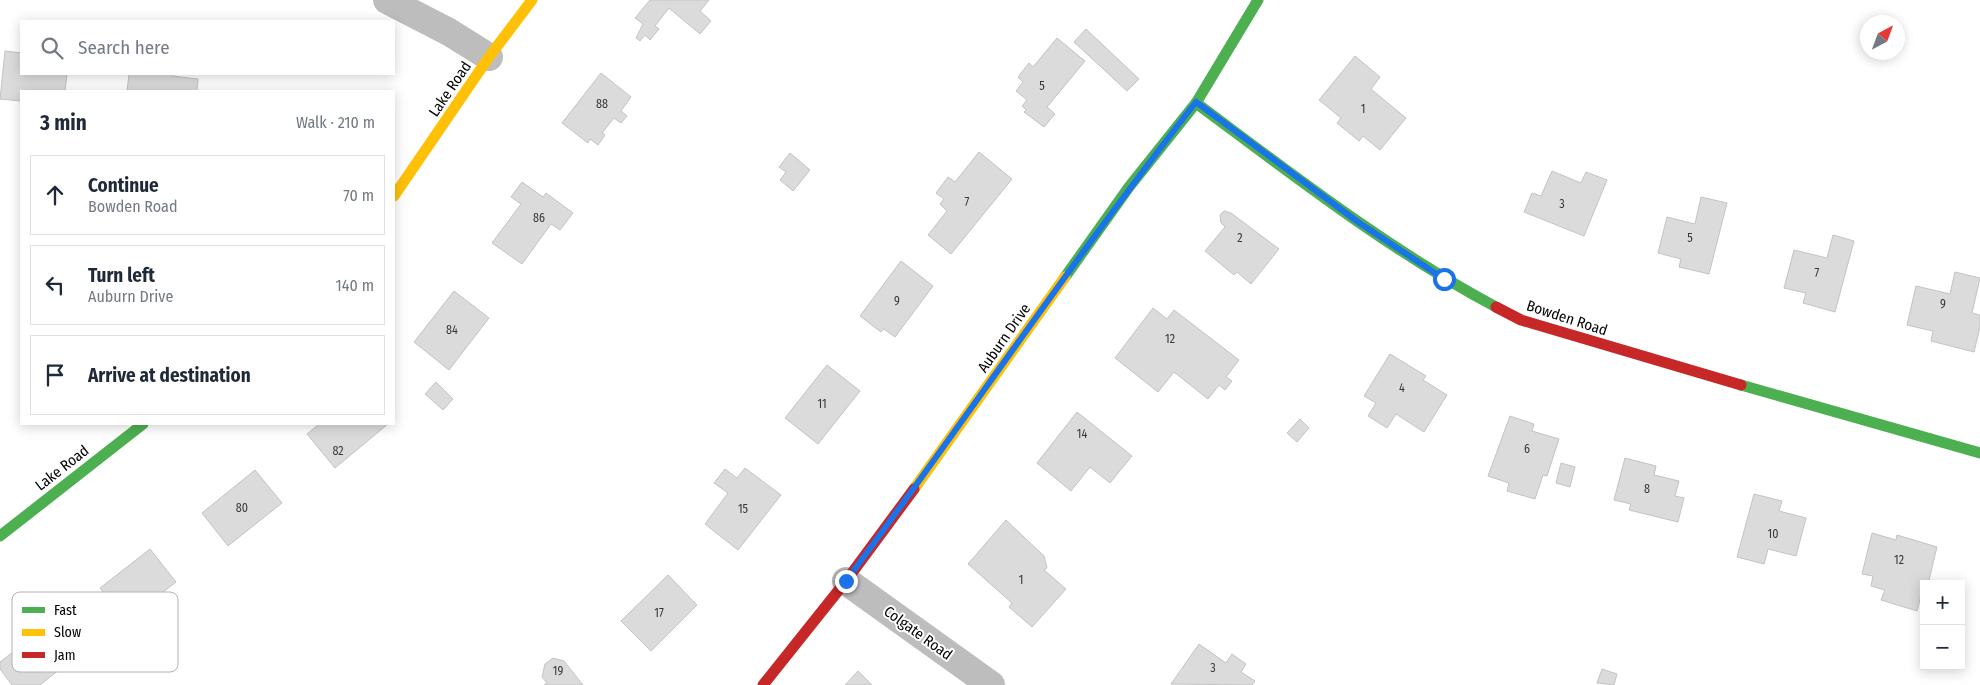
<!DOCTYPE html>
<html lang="en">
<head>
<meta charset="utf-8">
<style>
	:root { --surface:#fff; --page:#f6f6f7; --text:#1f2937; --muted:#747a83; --line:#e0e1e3 }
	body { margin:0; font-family:"Fira Sans Condensed",sans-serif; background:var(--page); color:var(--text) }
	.controls { position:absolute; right:15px; bottom:15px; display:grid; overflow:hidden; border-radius:0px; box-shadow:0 2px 12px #0003 }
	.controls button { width:45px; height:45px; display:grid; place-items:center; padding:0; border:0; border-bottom:1px solid var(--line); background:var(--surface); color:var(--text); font:25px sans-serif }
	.compass { position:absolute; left:1860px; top:15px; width:45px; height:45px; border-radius:50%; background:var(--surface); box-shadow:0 2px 12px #0003; rotate:41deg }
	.stop { position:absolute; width:15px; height:15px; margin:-11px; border:4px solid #1a73e8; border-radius:50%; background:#fff }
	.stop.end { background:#1a73e8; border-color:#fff; box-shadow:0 1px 5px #0008 }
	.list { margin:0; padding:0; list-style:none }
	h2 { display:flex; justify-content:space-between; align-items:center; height:65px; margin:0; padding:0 20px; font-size:21px }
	h2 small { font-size:16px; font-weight:400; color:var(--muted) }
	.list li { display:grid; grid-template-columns:32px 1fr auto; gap:15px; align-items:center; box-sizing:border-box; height:80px; margin:0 10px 10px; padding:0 10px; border:1px solid var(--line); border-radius:0px }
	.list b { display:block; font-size:19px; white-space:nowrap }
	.list p { margin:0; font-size:16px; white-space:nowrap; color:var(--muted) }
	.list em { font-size:16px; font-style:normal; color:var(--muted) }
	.icon { flex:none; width:28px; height:28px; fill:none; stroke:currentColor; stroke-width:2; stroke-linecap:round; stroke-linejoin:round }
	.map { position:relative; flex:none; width:1980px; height:685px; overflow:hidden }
	.search { position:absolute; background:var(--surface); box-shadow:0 2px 12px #0003; left:20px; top:20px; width:375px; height:55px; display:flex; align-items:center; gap:12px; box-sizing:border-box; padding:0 18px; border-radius:0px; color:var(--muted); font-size:19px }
	.panel { position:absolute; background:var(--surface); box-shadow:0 2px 12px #0003; left:20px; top:90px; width:375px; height:335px; border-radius:0px }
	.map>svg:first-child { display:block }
	.building { fill:#dbdbdb; stroke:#c3c3c3 }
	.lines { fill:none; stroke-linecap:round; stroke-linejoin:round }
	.street { stroke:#bdbdbd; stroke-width:28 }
	.fast { stroke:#4caf50; stroke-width:11 }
	.slow { stroke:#ffc107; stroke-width:11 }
	.jam { stroke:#c62828; stroke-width:11 }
	.route { stroke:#1a73e8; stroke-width:6 }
	.labels { text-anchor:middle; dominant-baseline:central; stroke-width:4; stroke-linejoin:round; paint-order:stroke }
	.number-label { font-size:12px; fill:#373737 }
	.street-label { font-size:15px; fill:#000; stroke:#fff }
	.key { fill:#fff; stroke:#b2b2b2; stroke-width:1 }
	.key-label { font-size:14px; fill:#000 }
</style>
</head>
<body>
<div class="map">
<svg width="1980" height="685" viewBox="0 0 1980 685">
	<rect width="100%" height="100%" fill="#fff"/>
	<!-- building -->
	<g class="building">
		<path d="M650,0H709L700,11L711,21L700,34L669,8L655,26L659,29L650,40L645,35L640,41L636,38L643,24L635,18Z"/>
		<path d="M1086,29L1139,79L1127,91L1074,42Z"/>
		<path d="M1057,38L1085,61L1047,107L1055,114L1044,127L1024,112L1026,110L1022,106L1027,100L1016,91L1023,82L1018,77L1029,63L1033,67Z"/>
		<path d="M5,51L21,53V74H67L65,91H21V101L0,99Z"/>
		<path d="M1355,56L1380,77L1371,89L1406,118L1380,150L1363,136L1359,141L1337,123L1341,118L1319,100Z"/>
		<path d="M601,73L631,97L621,111L627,116L621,123L614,118L602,133L605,135L598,145L590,139L588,143L562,123Z"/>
		<path d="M129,74H172V76L198,79L197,91H127Z"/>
		<path d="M979,152L1012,179L951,254L928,235L947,211L940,204L944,199L936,193L948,177L955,182Z"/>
		<path d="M790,153L810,170L793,191L780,180L786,172L779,167Z"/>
		<path d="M1552,171L1581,183L1586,172L1607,180L1584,236L1524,212L1532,193L1541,196Z"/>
		<path d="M522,182L543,197L546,193L573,213L560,230L551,224L522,264L492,243L521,204L511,197Z"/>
		<path d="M1701,197L1727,203L1709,274L1679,267L1681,259L1658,253L1667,217L1695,224Z"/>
		<path d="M1224,211L1231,213L1279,249L1251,284L1237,272L1234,275L1205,251L1225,227L1221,223L1220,215Z"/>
		<path d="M1833,235L1854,241L1835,312L1803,303L1806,293L1784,288L1794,250L1827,258Z"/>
		<path d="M901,261L933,286L895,337L884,329L881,332L860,316Z"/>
		<path d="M1955,272L1980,278L1972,313L1980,315V327L1974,352L1931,341L1933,331L1907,325L1916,286L1950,294Z"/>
		<path d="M454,291L489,318L449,370L414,342Z"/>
		<path d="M1153,308L1167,319L1174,310L1239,360L1226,377L1232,381L1225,390L1219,385L1208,399L1174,372L1158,392L1115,358Z"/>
		<path d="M1390,354L1426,376L1423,380L1447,395L1424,432L1396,414L1387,428L1368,416L1376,403L1364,396Z"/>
		<path d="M827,365L860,391L818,444L785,418Z"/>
		<path d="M436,382L453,399L443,410L425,394Z"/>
		<path d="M1077,412L1132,456L1110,483L1090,467L1071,491L1037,463Z"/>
		<path d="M1510,416L1534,424L1532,431L1559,439L1547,476L1543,475L1535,499L1507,491L1509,483L1488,476Z"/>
		<path d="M1300,419L1309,428L1297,442L1287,433Z"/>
		<path d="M319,424H388L335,468L307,434Z"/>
		<path d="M1625,458L1656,466L1654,475L1679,481L1675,496L1684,498L1678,522L1629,510L1631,504L1614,500Z"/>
		<path d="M1561,463L1575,467L1570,487L1556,483Z"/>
		<path d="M745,468L781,495L738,550L705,524L728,493L714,483L725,469L737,478Z"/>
		<path d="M255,470L282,503L228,546L202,513Z"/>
		<path d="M1754,494L1782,501L1779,511L1806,518L1796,556L1768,549L1764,564L1737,557Z"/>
		<path d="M1006,520L1044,556L1047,568L1044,570L1066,589L1032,627L1009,607L1012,603L968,564Z"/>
		<path d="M1872,533L1896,540L1897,535L1937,547L1928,584H1924V592H1922L1917,611L1881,600L1885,590L1871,586L1873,576L1862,574Z"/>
		<path d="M150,549L176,582L126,621L100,588Z"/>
		<path d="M668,575L697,605L651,651L621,621Z"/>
		<path d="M48,625L74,658L40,685H12L0,669V662Z"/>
		<path d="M1199,644L1226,663L1232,654L1246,664L1241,672L1255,681L1252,685L1171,684Z"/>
		<path d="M553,658L564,661L583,685H544L547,683L542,677L545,664Z"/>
		<path d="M1602,669L1617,674L1614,685L1597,683Z"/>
		<path d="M858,671L872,685H845Z"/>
	</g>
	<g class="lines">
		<!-- street -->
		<g class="street">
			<path d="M387,0L449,32L489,57"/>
			<path d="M846,581L991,685"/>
		</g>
		<!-- fast -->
		<g class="fast">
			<path d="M1196,103C1293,175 1389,250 1496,307"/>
			<path d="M1065,277L1129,187L1196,103L1258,0"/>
			<path d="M1741,385L1980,453"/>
			<path d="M0,536L143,424"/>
		</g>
		<!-- slow -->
		<g class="slow">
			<path d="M394,196L489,57L532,0"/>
			<path d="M914,489L1065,277"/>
		</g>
		<!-- jam -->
		<g class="jam">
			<path d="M1496,307L1521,320L1741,385"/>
			<path d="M763,685L846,581L914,489"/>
		</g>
	</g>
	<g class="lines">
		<!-- route -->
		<path class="route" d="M846,581C964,422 1074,258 1196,102L1358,222L1444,279"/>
	</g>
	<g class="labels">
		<!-- number labels -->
		<g class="number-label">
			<text x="1042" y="86">5</text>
			<text x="602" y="104">88</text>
			<text x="1363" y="109">1</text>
			<text x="967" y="202">7</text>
			<text x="1562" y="204">3</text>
			<text x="539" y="218">86</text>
			<text x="1240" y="238">2</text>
			<text x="1690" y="238">5</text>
			<text x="1817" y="273">7</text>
			<text x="897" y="301">9</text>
			<text x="1943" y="304">9</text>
			<text x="452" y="330">84</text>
			<text x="1170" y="339">12</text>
			<text x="1402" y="388">4</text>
			<text x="822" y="404">11</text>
			<text x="1082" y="434">14</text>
			<text x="1527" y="449">6</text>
			<text x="338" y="451">82</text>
			<text x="1647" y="489">8</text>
			<text x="242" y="508">80</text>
			<text x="743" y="509">15</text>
			<text x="1773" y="534">10</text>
			<text x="1899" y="560">12</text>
			<text x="1021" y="580">1</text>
			<text x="659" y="613">17</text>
			<text x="1213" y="668">3</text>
			<text x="558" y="671">19</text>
		</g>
		<!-- street labels -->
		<g class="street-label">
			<text transform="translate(450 89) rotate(-56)">Lake Road</text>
			<text transform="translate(1567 318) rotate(18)">Bowden Road</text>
			<text transform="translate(1004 338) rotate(-55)">Auburn Drive</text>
			<text transform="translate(62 468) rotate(-38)">Lake Road</text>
			<text transform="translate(918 633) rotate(36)">Colgate Road</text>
		</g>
	</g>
	<!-- legend -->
	<rect x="12" y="592" width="166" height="80" rx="8" class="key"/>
	<rect x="22" y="607" width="23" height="6" fill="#4caf50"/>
	<rect x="22" y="629" width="23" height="7" fill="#ffc107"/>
	<rect x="22" y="652" width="23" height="6" fill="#c62828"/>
	<g class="key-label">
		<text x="54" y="615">Fast</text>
		<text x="54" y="637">Slow</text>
		<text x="54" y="660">Jam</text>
	</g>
</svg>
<div class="controls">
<button>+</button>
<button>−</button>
</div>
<svg class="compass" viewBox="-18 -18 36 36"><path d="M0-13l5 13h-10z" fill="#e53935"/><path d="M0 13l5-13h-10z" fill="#747a83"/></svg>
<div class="stop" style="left:1444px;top:279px"></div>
<div class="stop end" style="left:846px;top:581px"></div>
<div class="search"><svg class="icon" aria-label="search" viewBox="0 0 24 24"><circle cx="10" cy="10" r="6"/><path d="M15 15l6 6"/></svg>Search here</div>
<section class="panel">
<h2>3 min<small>Walk · 210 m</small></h2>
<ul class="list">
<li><svg class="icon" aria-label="ahead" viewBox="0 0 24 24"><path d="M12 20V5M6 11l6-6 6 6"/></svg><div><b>Continue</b><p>Bowden Road</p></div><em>70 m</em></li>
<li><svg class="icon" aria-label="left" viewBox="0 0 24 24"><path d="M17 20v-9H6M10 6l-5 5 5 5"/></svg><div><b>Turn left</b><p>Auburn Drive</p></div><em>140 m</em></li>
<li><svg class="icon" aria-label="arrive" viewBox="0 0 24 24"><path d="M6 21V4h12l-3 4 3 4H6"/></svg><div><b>Arrive at destination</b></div></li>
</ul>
</section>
</div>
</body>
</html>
